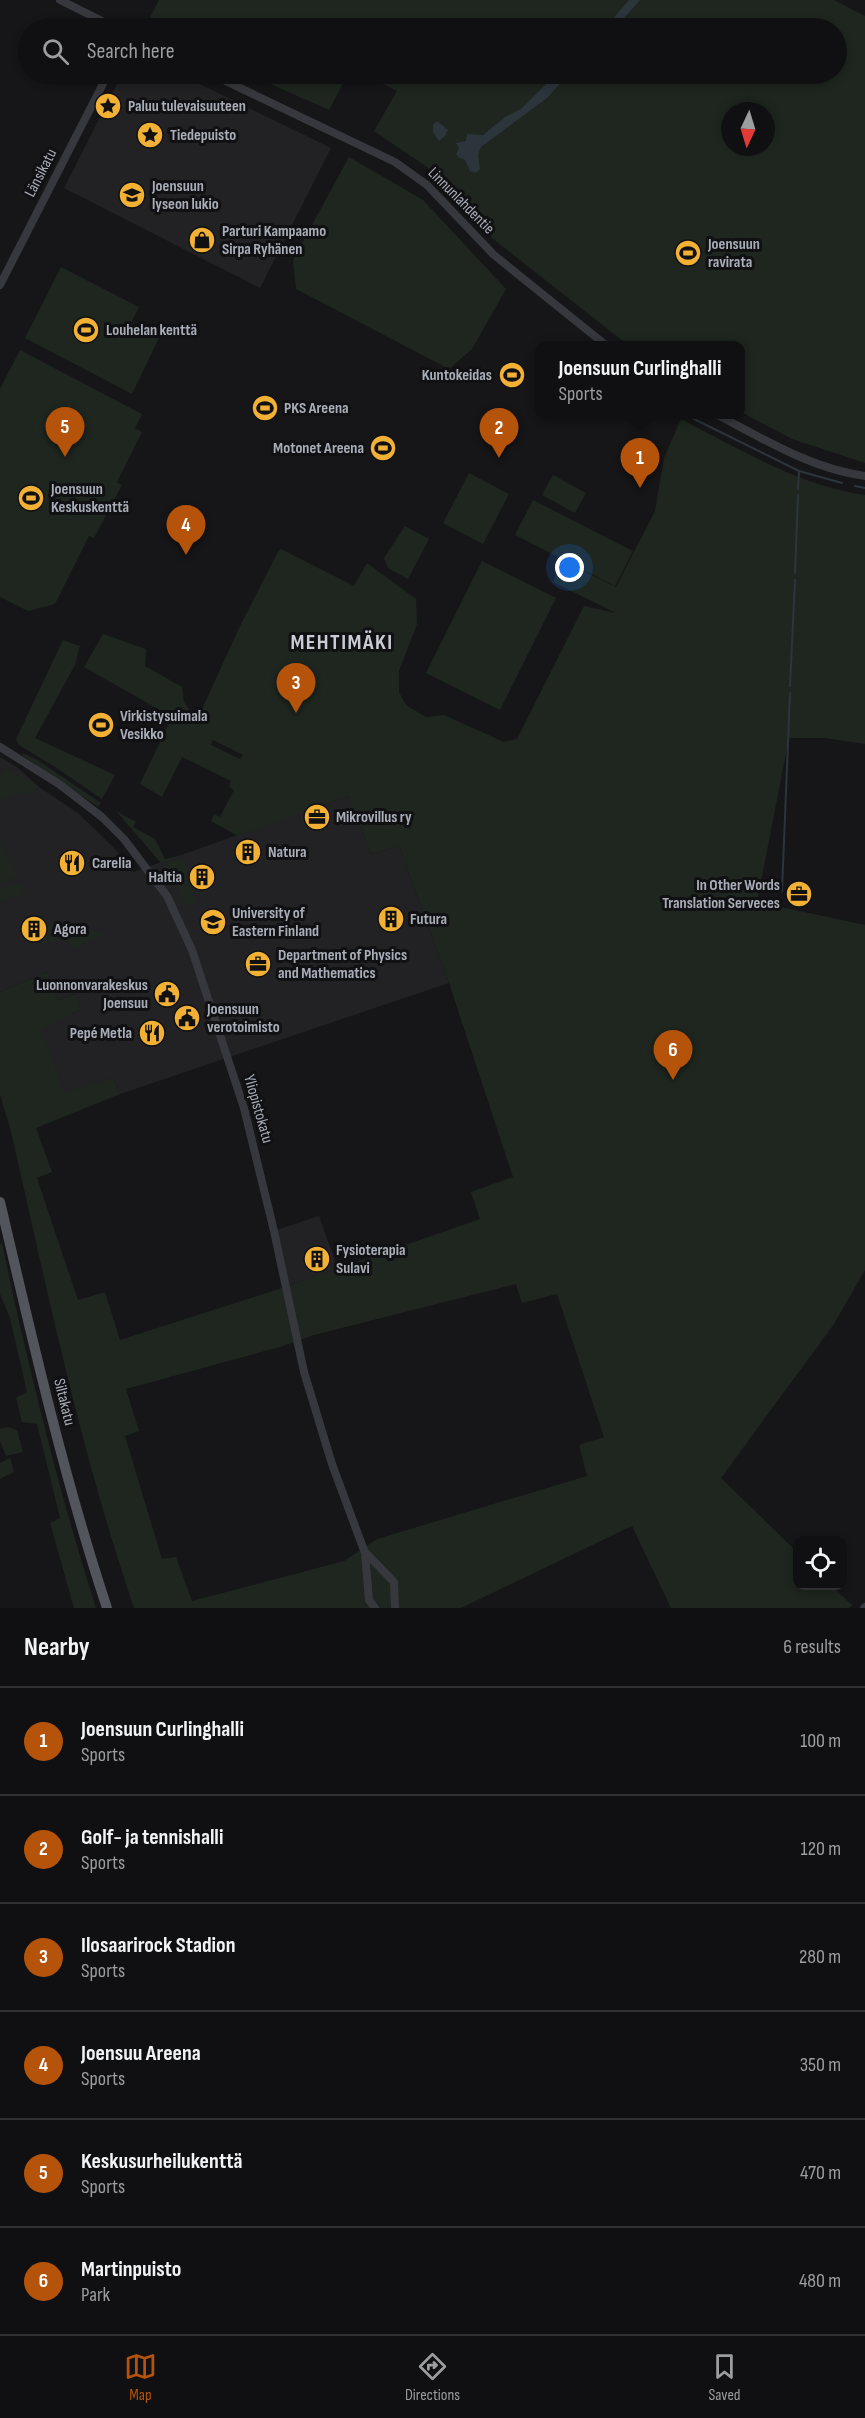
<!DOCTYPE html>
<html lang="en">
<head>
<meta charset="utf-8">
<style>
	:root { --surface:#101012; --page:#19191b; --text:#f1f3f6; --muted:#9c9d9f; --line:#303032; --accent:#b45309 }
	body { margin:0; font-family:"Sofia Sans Condensed",sans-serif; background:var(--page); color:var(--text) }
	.controls { position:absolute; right:18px; bottom:18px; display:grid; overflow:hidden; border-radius:12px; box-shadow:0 3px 9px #0003 }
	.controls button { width:54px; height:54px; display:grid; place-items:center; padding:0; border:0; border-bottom:2px solid var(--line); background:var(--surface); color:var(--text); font:30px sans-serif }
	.compass { position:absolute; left:721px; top:102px; width:54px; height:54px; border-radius:50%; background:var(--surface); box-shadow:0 3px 9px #0003; rotate:184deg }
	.you { position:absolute; left:570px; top:568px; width:21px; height:21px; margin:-15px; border:4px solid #fff; border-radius:50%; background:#1a73e8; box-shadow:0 0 0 9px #1a73e833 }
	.badge { display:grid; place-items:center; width:39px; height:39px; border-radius:50%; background:var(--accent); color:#fff; font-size:20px; font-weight:700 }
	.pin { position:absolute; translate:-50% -50px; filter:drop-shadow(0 2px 3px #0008) }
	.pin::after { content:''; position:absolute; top:32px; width:21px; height:18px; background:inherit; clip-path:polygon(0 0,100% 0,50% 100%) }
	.popup { position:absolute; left:535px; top:341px; width:210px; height:78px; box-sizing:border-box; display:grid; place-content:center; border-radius:12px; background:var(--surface); filter:drop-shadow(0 2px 4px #0005); font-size:20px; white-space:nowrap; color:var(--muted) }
	.popup b { font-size:22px; color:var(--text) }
	.popup::after { content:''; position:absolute; left:50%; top:100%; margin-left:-12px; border:12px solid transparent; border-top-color:var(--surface) }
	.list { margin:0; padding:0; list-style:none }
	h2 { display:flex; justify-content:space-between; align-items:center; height:78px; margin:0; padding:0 24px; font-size:26px }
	h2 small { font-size:20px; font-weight:400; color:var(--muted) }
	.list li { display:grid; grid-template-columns:39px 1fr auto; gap:18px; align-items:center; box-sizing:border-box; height:108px; padding:0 24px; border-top:2px solid var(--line) }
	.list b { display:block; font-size:22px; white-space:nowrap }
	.list p { margin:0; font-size:20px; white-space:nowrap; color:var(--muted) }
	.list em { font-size:20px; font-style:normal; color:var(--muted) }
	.icon { flex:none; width:33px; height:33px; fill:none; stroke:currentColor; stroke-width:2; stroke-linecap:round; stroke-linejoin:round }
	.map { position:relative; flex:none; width:865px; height:1608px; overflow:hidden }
	.search { position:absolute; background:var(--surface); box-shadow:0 3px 9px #0003; left:18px; right:18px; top:18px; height:66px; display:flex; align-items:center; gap:15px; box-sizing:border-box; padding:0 21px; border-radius:33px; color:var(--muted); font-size:22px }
	.sheet { height:726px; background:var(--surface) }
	nav { display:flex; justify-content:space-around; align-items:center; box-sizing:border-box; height:84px; border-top:2px solid var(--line); background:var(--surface); font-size:16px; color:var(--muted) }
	nav a { display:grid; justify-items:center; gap:3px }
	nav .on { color:var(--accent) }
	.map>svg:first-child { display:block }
	.built { fill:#222225 }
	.green { fill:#1e261f; fill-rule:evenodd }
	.water { fill:#2c353c }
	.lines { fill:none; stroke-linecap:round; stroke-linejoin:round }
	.stream { stroke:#2c353c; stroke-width:2 }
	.minor { stroke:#37383d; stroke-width:8 }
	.major { stroke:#53555c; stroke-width:10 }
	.labels { text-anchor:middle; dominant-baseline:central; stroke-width:6; stroke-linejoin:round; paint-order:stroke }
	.poi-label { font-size:16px; font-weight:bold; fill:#a8adb8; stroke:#111113; text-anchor:start }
	.street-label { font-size:16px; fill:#a8adb8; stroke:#111113 }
	.district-label { font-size:22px; font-weight:bold; letter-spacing:1.5px; fill:#c9ccd4; stroke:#111113 }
</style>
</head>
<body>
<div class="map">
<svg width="865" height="1608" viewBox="0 0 865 1608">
	<rect width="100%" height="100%" fill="#161618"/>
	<!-- built -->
	<g class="built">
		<path d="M122,74H179L331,148L260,288L64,188Z"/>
		<path d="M0,757L17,767L39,787L78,813L120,854L133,872L348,796L371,854L399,846L449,983L120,1094L113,1078L64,1093L41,1029L81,1009L75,994L58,1000L47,972L0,992Z"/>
		<path d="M319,1216L338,1269L285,1287L274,1231Z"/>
	</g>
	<!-- green -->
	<g class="green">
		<path d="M159,0H834L865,16V463L792,439L741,412L740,346L628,345L493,239L454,191L434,172L374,131L397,91L364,74H836V28H149L145,27ZM730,111H766V147H730Z"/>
		<path d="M248,74H348L329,110Z"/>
		<path d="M349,157L423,200L506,289L472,349L449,369L296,289L293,260Z"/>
		<path d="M61,267L139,307L131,323L159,338L132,394L25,338Z"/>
		<path d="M20,350L142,414L135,428L142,432L117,482L122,485L94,538L89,536L55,604L28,611L0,597V389Z"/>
		<path d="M681,419C739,449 799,486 865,495V744L825,738H789L757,902L865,925V1270L834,1324L721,1478L797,1552L798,1586H832L852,1605L849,1608H671L632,1526L461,1608H134C81,1452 47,1291 11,1131L0,1095V992L47,972L58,1000L75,994L81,1009L42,1030L64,1092L113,1078L120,1094L36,1128L52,1172L37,1178L78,1300L105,1292L120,1340L285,1287L480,1219L471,1192L513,1177L449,983L399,846L371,854L348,796L238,836L211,821L214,814L220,817L234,790L229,787L231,781L182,757L162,797L140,784L172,717L84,667L103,634L146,649L145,666L182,687L184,702L197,720L240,626L278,552L281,549L354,586L367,563L416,599L417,624L399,671V692L406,705L426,717L444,715L504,742L517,739L584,606L616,613L553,582L563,561L616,587L655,511L664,458ZM213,740L243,755L240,759L211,745ZM516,1284L522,1303L557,1294L604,1437L579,1445L587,1476L377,1539L344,1561L192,1601L176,1557L162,1559L125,1436L139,1431L126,1389L280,1347L314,1335Z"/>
		<path d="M469,473L509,494L483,544L443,523Z"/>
		<path d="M553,475L586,493L575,513L542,495Z"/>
		<path d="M533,500L633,551L615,586L515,535Z"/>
		<path d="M405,526L429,539L408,579L388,568L384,558Z"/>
		<path d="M482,561L556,598L500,710L426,673Z"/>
		<path d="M63,640L80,646L75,665L35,738L115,775L102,799L58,769L19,745L16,739Z"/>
		<path d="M23,753L36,759L101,803L98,807L22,755Z"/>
		<path d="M7,769L39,786L36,791L29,794L23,792L0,800V776Z"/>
		<path d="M116,811L136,822L133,827L155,839L165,859L186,854L161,863Z"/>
		<path d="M0,842L18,876L0,884Z"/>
		<path d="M183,859L197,902L186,906L164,868L169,863Z"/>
		<path d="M20,882L24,894L0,902V889Z"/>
		<path d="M62,919L105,935L73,949Z"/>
		<path d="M59,921L65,938L42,945L38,936L45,933L43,927Z"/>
		<path d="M2,1243C28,1366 58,1489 96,1608H74L50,1523L60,1518L37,1424L22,1422L16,1398L27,1392L10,1318L0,1294V1244Z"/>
		<path d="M8,1427L17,1430L23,1452L6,1456L0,1441V1429Z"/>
		<path d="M10,1458L14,1472L0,1479V1463Z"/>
	</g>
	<!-- water -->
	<g class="water">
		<path d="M629,0H640L615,28H605Z"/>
		<path d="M556,74H569L547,98L481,147L478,155L480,169L476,173L470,171L465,160L458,157L456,154L459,148L456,143L466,141L467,134L483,135L505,117L521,109Z"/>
		<path d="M437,121L448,130L445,136L439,141L433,132V125Z"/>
	</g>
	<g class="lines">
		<!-- stream -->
		<g class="stream">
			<path d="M684,414L799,471"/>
			<path d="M855,486L865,488"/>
			<path d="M798,489L799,471L842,483"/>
			<path d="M795,573L798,495"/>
			<path d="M790,686L795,580"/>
			<path d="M782,891L790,693"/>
		</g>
		<!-- minor -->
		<g class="minor">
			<path d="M60,0L116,28"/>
			<path d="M211,74L395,162L427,185L494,255L607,346"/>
			<path d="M0,285L108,74"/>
			<path d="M716,414C763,439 812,469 865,476"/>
			<path d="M0,747L59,784L102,817L124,839L167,896L192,950L244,1108L274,1231L304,1372L332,1464L365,1553L369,1600L375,1608"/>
			<path d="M366,1553L394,1582L395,1608"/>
			<path d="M864,1608L865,1607"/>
		</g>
		<!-- major -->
		<path class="major" d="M0,1202C32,1338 63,1475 107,1608"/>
	</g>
	<!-- icons -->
	<defs>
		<symbol id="sight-disc" viewBox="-11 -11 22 22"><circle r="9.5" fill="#f2b134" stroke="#111113"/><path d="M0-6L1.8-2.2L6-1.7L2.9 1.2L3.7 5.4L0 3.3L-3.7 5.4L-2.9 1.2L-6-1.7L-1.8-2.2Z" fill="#111"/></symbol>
		<symbol id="school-disc" viewBox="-11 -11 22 22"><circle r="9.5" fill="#f2b134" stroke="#111113"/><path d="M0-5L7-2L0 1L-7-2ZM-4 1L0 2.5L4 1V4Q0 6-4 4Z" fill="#111"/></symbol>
		<symbol id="shop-disc" viewBox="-11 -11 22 22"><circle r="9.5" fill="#f2b134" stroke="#111113"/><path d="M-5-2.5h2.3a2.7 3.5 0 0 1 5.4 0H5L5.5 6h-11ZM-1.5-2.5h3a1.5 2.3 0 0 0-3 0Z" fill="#111"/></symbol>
		<symbol id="stadium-disc" viewBox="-11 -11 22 22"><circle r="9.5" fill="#f2b134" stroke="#111113"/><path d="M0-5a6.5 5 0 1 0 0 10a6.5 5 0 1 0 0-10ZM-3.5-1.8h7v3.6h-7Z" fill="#111"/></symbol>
		<symbol id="office-disc" viewBox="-11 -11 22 22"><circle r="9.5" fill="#f2b134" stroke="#111113"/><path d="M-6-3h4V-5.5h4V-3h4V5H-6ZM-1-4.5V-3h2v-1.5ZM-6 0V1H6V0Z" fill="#111"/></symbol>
		<symbol id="building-disc" viewBox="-11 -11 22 22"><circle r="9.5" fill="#f2b134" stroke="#111113"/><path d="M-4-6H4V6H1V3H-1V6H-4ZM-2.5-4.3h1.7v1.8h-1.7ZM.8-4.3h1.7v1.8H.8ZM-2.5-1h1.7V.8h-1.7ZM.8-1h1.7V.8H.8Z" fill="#111"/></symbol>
		<symbol id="restaurant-disc" viewBox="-11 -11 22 22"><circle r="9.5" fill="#f2b134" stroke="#111113"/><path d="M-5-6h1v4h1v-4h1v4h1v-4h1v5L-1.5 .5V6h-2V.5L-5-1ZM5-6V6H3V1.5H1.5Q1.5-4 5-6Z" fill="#111"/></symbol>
		<symbol id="university-disc" viewBox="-11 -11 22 22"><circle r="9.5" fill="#f2b134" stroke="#111113"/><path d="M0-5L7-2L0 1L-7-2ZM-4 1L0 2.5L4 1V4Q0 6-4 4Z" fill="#111"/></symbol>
		<symbol id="civic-disc" viewBox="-11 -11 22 22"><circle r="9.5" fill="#f2b134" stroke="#111113"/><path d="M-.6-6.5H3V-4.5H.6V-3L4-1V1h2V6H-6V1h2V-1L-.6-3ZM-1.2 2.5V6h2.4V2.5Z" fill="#111"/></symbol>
	</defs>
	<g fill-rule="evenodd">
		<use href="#sight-disc" x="93" y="91" width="30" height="30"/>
		<use href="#sight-disc" x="135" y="120" width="30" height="30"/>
		<use href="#school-disc" x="117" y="180" width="30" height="30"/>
		<use href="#shop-disc" x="187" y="225" width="30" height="30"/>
		<use href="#stadium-disc" x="673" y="238" width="30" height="30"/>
		<use href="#stadium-disc" x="71" y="315" width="30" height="30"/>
		<use href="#stadium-disc" x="497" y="360" width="30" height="30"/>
		<use href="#stadium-disc" x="250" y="393" width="30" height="30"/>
		<use href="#stadium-disc" x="368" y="433" width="30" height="30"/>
		<use href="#stadium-disc" x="16" y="483" width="30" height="30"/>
		<use href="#stadium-disc" x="86" y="710" width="30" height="30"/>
		<use href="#office-disc" x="302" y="802" width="30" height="30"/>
		<use href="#building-disc" x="233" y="837" width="30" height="30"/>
		<use href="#restaurant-disc" x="57" y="848" width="30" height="30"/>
		<use href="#building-disc" x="187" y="862" width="30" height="30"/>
		<use href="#office-disc" x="784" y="879" width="30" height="30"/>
		<use href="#building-disc" x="376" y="904" width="30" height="30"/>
		<use href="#university-disc" x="198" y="907" width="30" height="30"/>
		<use href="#building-disc" x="19" y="914" width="30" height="30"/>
		<use href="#office-disc" x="243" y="949" width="30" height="30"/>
		<use href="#civic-disc" x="152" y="979" width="30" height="30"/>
		<use href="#civic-disc" x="172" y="1003" width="30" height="30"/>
		<use href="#restaurant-disc" x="137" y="1018" width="30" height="30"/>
		<use href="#building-disc" x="302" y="1244" width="30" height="30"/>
	</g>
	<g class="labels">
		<!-- poi labels -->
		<g class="poi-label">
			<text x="128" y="106">Paluu tulevaisuuteen</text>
			<text x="170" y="135">Tiedepuisto</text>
			<text x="152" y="186">Joensuun<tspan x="152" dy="18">lyseon lukio</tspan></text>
			<text x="222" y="231">Parturi Kampaamo<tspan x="222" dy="18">Sirpa Ryhänen</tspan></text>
			<text x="708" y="244">Joensuun<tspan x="708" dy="18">ravirata</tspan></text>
			<text x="106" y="330">Louhelan kenttä</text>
			<text x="492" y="375" text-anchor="end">Kuntokeidas</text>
			<text x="284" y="408">PKS Areena</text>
			<text x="364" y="448" text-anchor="end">Motonet Areena</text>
			<text x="51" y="489">Joensuun<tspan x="51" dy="18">Keskuskenttä</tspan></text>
			<text x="120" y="716">Virkistysuimala<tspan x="120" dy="18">Vesikko</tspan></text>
			<text x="336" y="817">Mikrovillus ry</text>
			<text x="268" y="852">Natura</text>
			<text x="92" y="863">Carelia</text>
			<text x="182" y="877" text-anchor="end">Haltia</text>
			<text x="780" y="885" text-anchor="end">In Other Words<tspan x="780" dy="18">Translation Serveces</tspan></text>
			<text x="232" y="913">University of<tspan x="232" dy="18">Eastern Finland</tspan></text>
			<text x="410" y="919">Futura</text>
			<text x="54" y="929">Agora</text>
			<text x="278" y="955">Department of Physics<tspan x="278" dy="18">and Mathematics</tspan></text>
			<text x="148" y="985" text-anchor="end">Luonnonvarakeskus<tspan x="148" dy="18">Joensuu</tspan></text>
			<text x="207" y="1009">Joensuun<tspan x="207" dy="18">verotoimisto</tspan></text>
			<text x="132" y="1033" text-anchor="end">Pepé Metla</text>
			<text x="336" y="1250">Fysioterapia<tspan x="336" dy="18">Sulavi</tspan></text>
		</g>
		<!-- street labels -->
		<g class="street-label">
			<text transform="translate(41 173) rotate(-63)">Länsikatu</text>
			<text transform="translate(461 201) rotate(45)">Linnunlahdentie</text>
			<text transform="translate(258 1109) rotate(74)">Yliopistokatu</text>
			<text transform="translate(64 1402) rotate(76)">Siltakatu</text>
		</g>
		<!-- district labels -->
		<g class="district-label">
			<text x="342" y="642">MEHTIMÄKI</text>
		</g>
	</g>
</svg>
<div class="controls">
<button><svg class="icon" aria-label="locate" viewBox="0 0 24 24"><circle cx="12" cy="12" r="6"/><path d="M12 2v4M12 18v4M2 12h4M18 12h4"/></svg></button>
</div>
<svg class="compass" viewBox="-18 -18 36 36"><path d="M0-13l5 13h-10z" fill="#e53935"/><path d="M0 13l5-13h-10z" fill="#9c9d9f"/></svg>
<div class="you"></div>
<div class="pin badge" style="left:640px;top:488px">1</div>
<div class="popup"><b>Joensuun Curlinghalli</b>Sports</div>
<div class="pin badge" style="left:499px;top:458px">2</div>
<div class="pin badge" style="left:296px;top:713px">3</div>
<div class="pin badge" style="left:186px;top:555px">4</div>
<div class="pin badge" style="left:65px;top:457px">5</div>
<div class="pin badge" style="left:673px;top:1080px">6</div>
<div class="search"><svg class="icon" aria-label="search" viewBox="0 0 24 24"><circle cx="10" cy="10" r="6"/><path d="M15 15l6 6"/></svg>Search here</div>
</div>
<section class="sheet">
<h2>Nearby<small>6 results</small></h2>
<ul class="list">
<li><span class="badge">1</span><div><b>Joensuun Curlinghalli</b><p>Sports</p></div><em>100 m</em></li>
<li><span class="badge">2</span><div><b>Golf- ja tennishalli</b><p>Sports</p></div><em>120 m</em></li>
<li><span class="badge">3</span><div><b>Ilosaarirock Stadion</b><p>Sports</p></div><em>280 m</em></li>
<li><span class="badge">4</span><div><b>Joensuu Areena</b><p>Sports</p></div><em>350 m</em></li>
<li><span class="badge">5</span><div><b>Keskusurheilukenttä</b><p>Sports</p></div><em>470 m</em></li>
<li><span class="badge">6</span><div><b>Martinpuisto</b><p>Park</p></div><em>480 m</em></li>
</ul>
</section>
<nav>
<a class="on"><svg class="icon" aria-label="map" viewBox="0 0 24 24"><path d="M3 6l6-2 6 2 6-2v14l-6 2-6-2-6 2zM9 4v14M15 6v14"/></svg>Map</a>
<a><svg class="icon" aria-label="directions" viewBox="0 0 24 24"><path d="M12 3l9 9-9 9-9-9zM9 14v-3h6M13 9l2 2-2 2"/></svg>Directions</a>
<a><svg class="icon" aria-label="saved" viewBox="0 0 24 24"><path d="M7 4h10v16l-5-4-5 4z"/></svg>Saved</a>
</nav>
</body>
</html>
